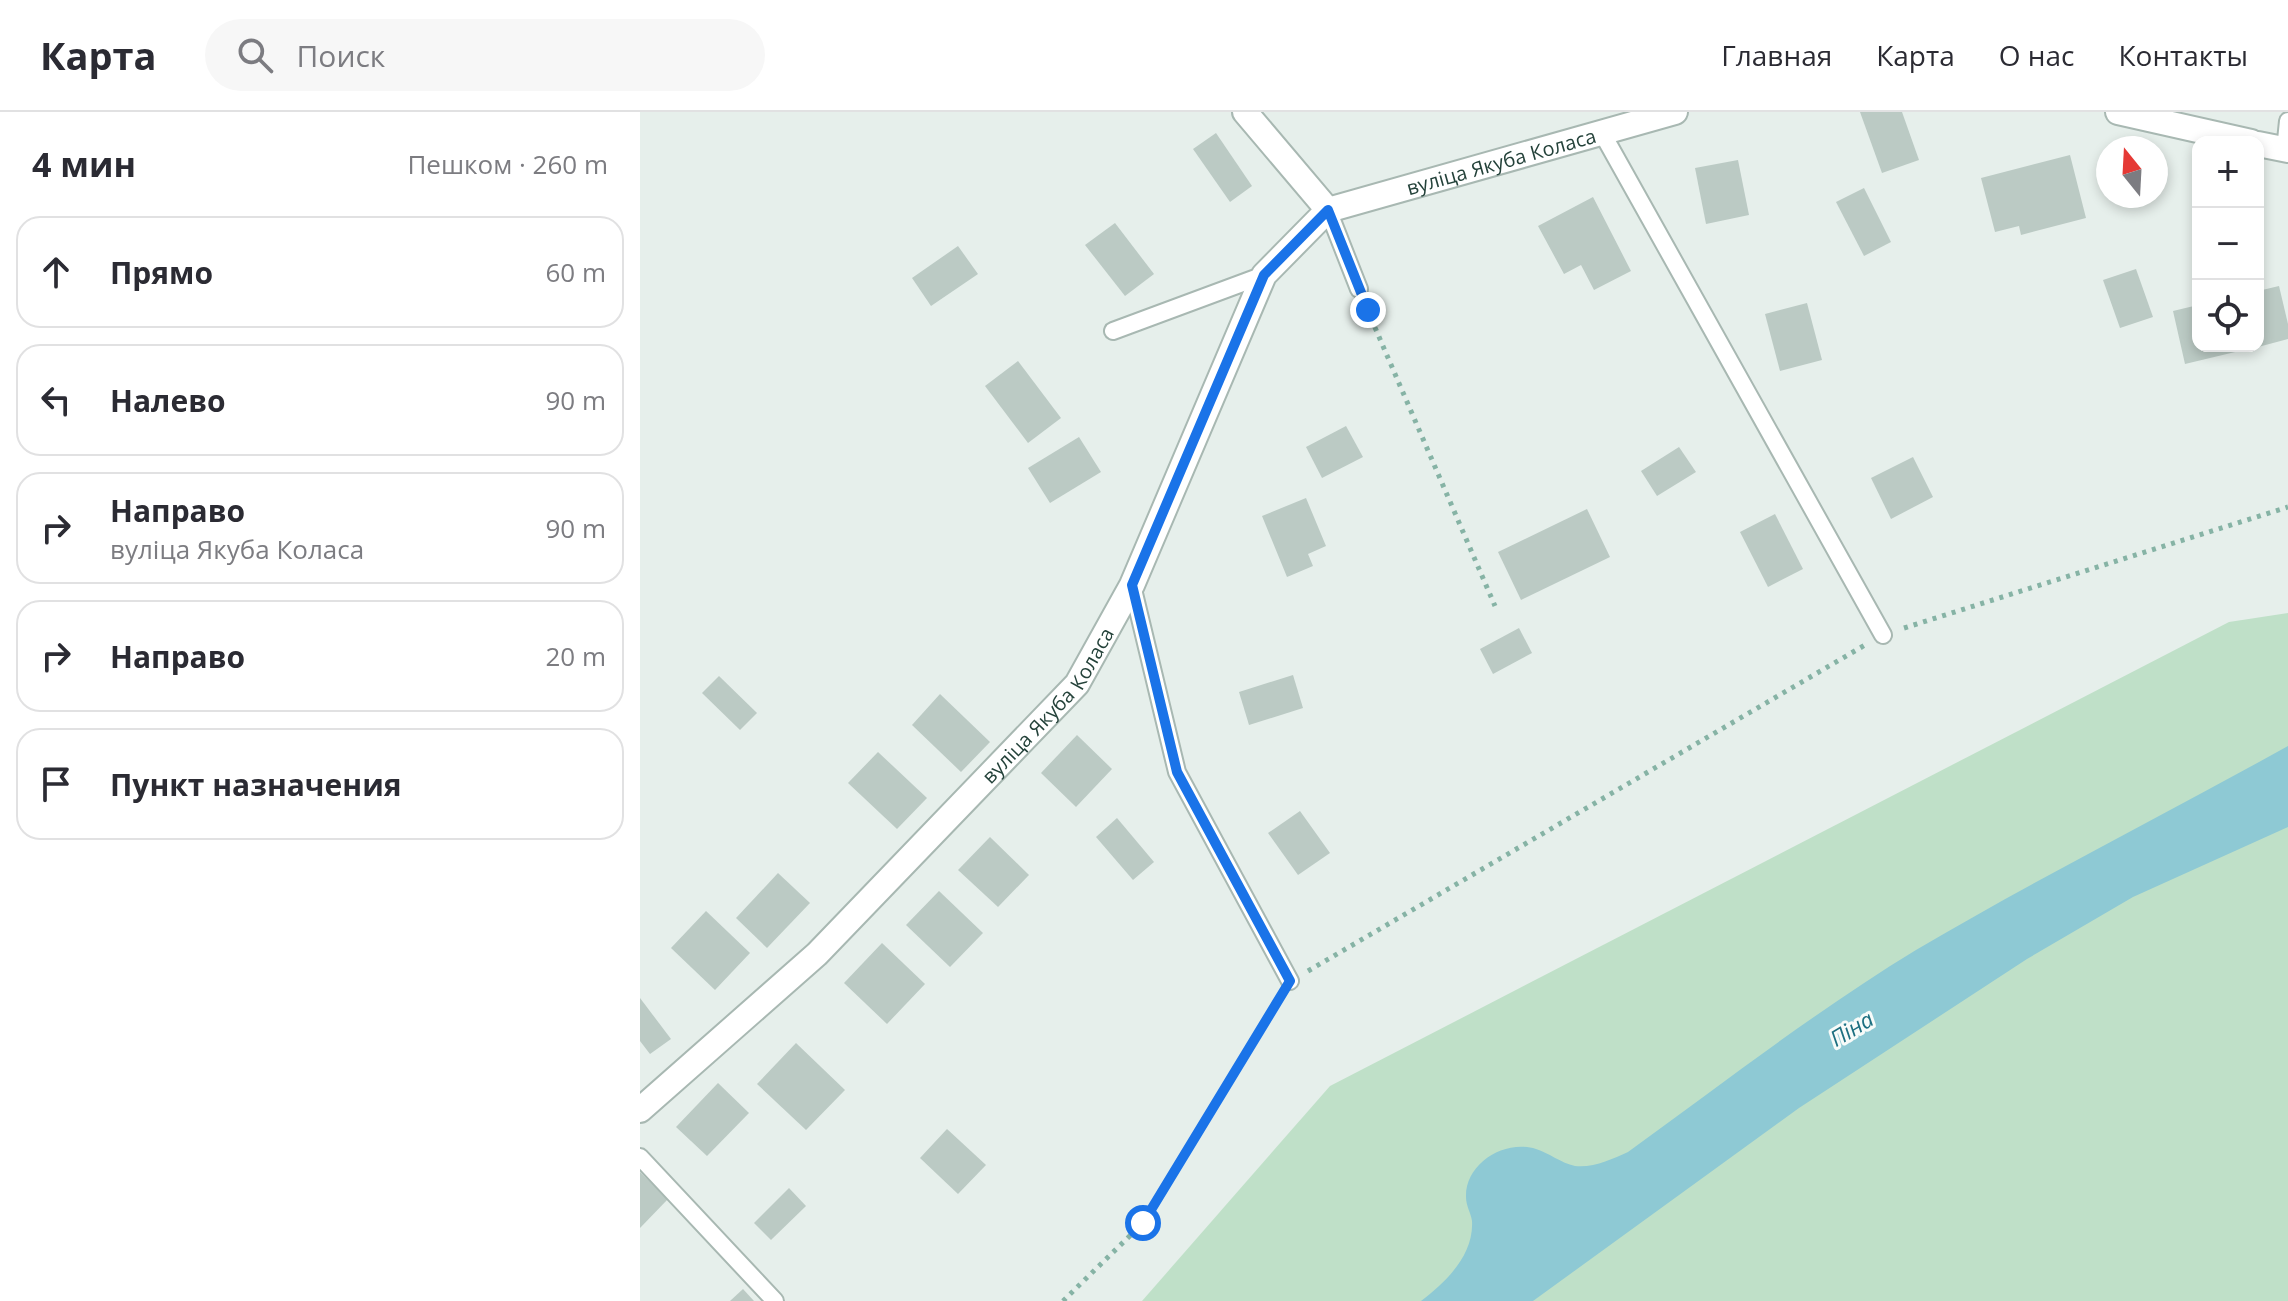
<!DOCTYPE html>
<html lang="ru">
<head>
<meta charset="utf-8">
<style>
	:root { --surface:#fff; --page:#f7f7f7; --text:#2b2b33; --muted:#7c7c81; --line:#e1e1e2 }
	body { margin:0; font-family:"Open Sans",sans-serif; background:var(--page); color:var(--text) }
	.controls { position:absolute; right:24px; top:24px; display:grid; overflow:hidden; border-radius:16px; box-shadow:0 4px 12px #0003 }
	.controls button { width:72px; height:72px; display:grid; place-items:center; padding:0; border:0; border-bottom:2px solid var(--line); background:var(--surface); color:var(--text); font:40px sans-serif }
	.compass { position:absolute; left:1456px; top:24px; width:72px; height:72px; border-radius:50%; background:var(--surface); box-shadow:0 4px 12px #0003; rotate:342deg }
	.stop { position:absolute; width:24px; height:24px; margin:-18px; border:6px solid #1a73e8; border-radius:50%; background:#fff }
	.stop.end { background:#1a73e8; border-color:#fff; box-shadow:0 2px 8px #0008 }
	.list { margin:0; padding:0; list-style:none }
	h2 { display:flex; justify-content:space-between; align-items:center; height:104px; margin:0; padding:0 32px; font-size:34px }
	h2 small { font-size:26px; font-weight:400; color:var(--muted) }
	.list li { display:grid; grid-template-columns:52px 1fr auto; gap:24px; align-items:center; box-sizing:border-box; height:112px; margin:0 16px 16px; padding:0 16px; border:2px solid var(--line); border-radius:24px }
	.list b { display:block; font-size:30px; white-space:nowrap }
	.list p { margin:0; font-size:26px; white-space:nowrap; color:var(--muted) }
	.list em { font-size:26px; font-style:normal; color:var(--muted) }
	.icon { flex:none; width:44px; height:44px; fill:none; stroke:currentColor; stroke-width:2; stroke-linecap:round; stroke-linejoin:round }
	.map { position:relative; flex:none; width:1648px; height:1189px; overflow:hidden }
	header { display:flex; align-items:center; gap:48px; box-sizing:border-box; height:112px; padding:0 40px; background:var(--surface); border-bottom:2px solid var(--line) }
	header strong { font-size:38px }
	nav { display:flex; gap:44px; margin-inline-start:auto; font-size:28px }
	.search { width:560px; height:72px; background:var(--page); display:flex; align-items:center; gap:20px; box-sizing:border-box; padding:0 28px; border-radius:44px; color:var(--muted); font-size:30px }
	main { display:flex }
	aside { flex:1; background:var(--surface) }
	.map>svg:first-child { display:block }
	.green { fill:#bfe0c8 }
	.water { fill:#8ec9d4 }
	.building { fill:#bbcac4 }
	.lines { fill:none; stroke-linecap:round; stroke-linejoin:round }
	.lane-casing { stroke:#a8b8b2; stroke-width:20 }
	.street-casing { stroke:#a8b8b2; stroke-width:28 }
	.path { stroke:#86b3a5; stroke-width:5; stroke-dasharray:4 6; stroke-linecap:butt }
	.lane { stroke:#fff; stroke-width:16 }
	.street { stroke:#fff; stroke-width:24 }
	.route { stroke:#1a73e8; stroke-width:10 }
	.labels { text-anchor:middle; dominant-baseline:central; stroke-width:6; stroke-linejoin:round; paint-order:stroke }
	.street-label { font-size:20px; fill:#24423a; stroke:#f7fbf9 }
	.water-label { font-size:22px; font-style:italic; fill:#1c6f80; stroke:#f7fbf9 }
</style>
</head>
<body>
<header>
<strong>Карта</strong>
<div class="search"><svg class="icon" aria-label="search" viewBox="0 0 24 24"><circle cx="10" cy="10" r="6"/><path d="M15 15l6 6"/></svg>Поиск</div>
<nav><a>Главная</a><a>Карта</a><a>О нас</a><a>Контакты</a></nav>
</header>
<main>
<aside>
<h2>4 мин<small>Пешком · 260 m</small></h2>
<ul class="list">
<li><svg class="icon" aria-label="ahead" viewBox="0 0 24 24"><path d="M12 20V5M6 11l6-6 6 6"/></svg><div><b>Прямо</b></div><em>60 m</em></li>
<li><svg class="icon" aria-label="left" viewBox="0 0 24 24"><path d="M17 20v-9H6M10 6l-5 5 5 5"/></svg><div><b>Налево</b></div><em>90 m</em></li>
<li><svg class="icon" aria-label="right" viewBox="0 0 24 24"><path d="M7 20v-9h11M14 6l5 5-5 5"/></svg><div><b>Направо</b><p>вуліца Якуба Коласа</p></div><em>90 m</em></li>
<li><svg class="icon" aria-label="right" viewBox="0 0 24 24"><path d="M7 20v-9h11M14 6l5 5-5 5"/></svg><div><b>Направо</b></div><em>20 m</em></li>
<li><svg class="icon" aria-label="arrive" viewBox="0 0 24 24"><path d="M6 21V4h12l-3 4 3 4H6"/></svg><div><b>Пункт назначения</b></div></li>
</ul>
</aside>
<div class="map">
<svg width="1648" height="1189" viewBox="0 0 1648 1189">
	<rect width="100%" height="100%" fill="#e6efeb"/>
	<!-- green -->
	<path class="green" d="M1648,501V1189H502L690,974L1589,510Z"/>
	<!-- water -->
	<path class="water" d="M1648,634V715L1493,785L1387,847L1159,996L893,1189H781C806,1170 834,1143 832,1109C831,1101 826,1094 826,1085C825,1052 864,1027 896,1037C909,1041 921,1051 935,1054C954,1056 972,1047 988,1040C1083,971 1176,899 1276,838C1398,766 1524,703 1648,634Z"/>
	<!-- building -->
	<g class="building">
		<path d="M1220,0H1262L1279,48L1242,61Z"/>
		<path d="M576,21L612,74L590,90L553,37Z"/>
		<path d="M1430,43L1446,106L1381,123L1379,114L1355,120L1341,66Z"/>
		<path d="M1098,48L1109,103L1066,112L1055,56Z"/>
		<path d="M1224,76L1251,130L1224,144L1196,90Z"/>
		<path d="M953,85L991,159L954,178L941,153L924,162L898,114Z"/>
		<path d="M475,111L514,162L485,184L445,133Z"/>
		<path d="M318,134L338,162L291,194L272,166Z"/>
		<path d="M1496,157L1513,205L1480,216L1463,168Z"/>
		<path d="M1639,174L1648,212V227L1618,235V179Z"/>
		<path d="M1167,191L1182,248L1140,259L1125,202Z"/>
		<path d="M1558,193V234L1616,235L1545,252L1533,199Z"/>
		<path d="M378,249L421,306L388,331L345,274Z"/>
		<path d="M706,314L723,345L682,366L666,335Z"/>
		<path d="M439,325L461,360L410,391L388,356Z"/>
		<path d="M1039,335L1056,360L1017,384L1001,359Z"/>
		<path d="M1273,345L1293,385L1251,407L1231,366Z"/>
		<path d="M666,386L686,434L668,442L673,454L647,465L622,404Z"/>
		<path d="M947,397L970,445L881,488L858,440Z"/>
		<path d="M1135,402L1163,457L1128,475L1100,420Z"/>
		<path d="M879,516L892,541L853,562L840,537Z"/>
		<path d="M653,563L663,596L609,613L599,580Z"/>
		<path d="M79,564L117,601L100,618L62,581Z"/>
		<path d="M300,582L350,630L321,660L272,613Z"/>
		<path d="M437,623L472,657L436,695L401,661Z"/>
		<path d="M238,640L287,686L257,717L208,671Z"/>
		<path d="M660,699L690,741L658,763L628,721Z"/>
		<path d="M477,706L514,750L493,768L456,725Z"/>
		<path d="M350,725L389,763L358,795L318,758Z"/>
		<path d="M138,761L170,791L127,836L96,806Z"/>
		<path d="M299,779L343,821L310,855L266,813Z"/>
		<path d="M66,799L110,841L75,878L31,836Z"/>
		<path d="M242,831L285,872L247,912L204,871Z"/>
		<path d="M0,886L31,927L10,942L0,929Z"/>
		<path d="M156,931L205,978L166,1018L117,972Z"/>
		<path d="M78,971L109,1001L67,1044L36,1015Z"/>
		<path d="M307,1017L346,1053L318,1082L280,1046Z"/>
		<path d="M0,1060L28,1087L0,1116Z"/>
		<path d="M149,1076L166,1094L131,1128L114,1111Z"/>
		<path d="M103,1177L114,1189H90Z"/>
	</g>
	<g class="lines">
		<defs>
			<g id="lane">
				<path d="M961,19L1243,523"/>
				<path d="M1645,38L1648,9"/>
				<path d="M688,98L719,177"/>
				<path d="M473,219L624,163"/>
				<path d="M492,473L537,660L650,869"/>
				<path d="M0,1045L135,1189"/>
			</g>
			<g id="street">
				<path d="M605,0L688,98"/>
				<path d="M1478,0L1611,30"/>
				<path d="M1618,32L1648,38"/>
				<path id="s1" d="M0,998L177,842L437,572L492,473L624,163L688,98L1035,0"/>
			</g>
		</defs>
		<!-- lane casing -->
		<use href="#lane" class="lane-casing"/>
		<!-- street casing -->
		<use href="#street" class="street-casing"/>
		<!-- path -->
		<g class="path">
			<path d="M727,197L855,494"/>
			<path d="M1264,516L1648,395"/>
			<path d="M668,859L1225,533"/>
			<path d="M423,1189L503,1111L639,888"/>
		</g>
		<!-- lane -->
		<use href="#lane" class="lane"/>
		<!-- street -->
		<use href="#street" class="street"/>
	</g>
	<g class="lines">
		<!-- route -->
		<path class="route" d="M503,1111L650,869L537,660L492,473L624,163L688,98L728,198"/>
	</g>
	<g class="labels">
		<!-- street labels -->
		<g class="street-label">
			<text stroke="none"><textPath href="#s1" startOffset="1332">вуліца Якуба Коласа</textPath></text>
			<text stroke="none"><textPath href="#s1" startOffset="576">вуліца Якуба Коласа</textPath></text>
		</g>
		<!-- water labels -->
		<g class="water-label">
			<text transform="translate(1211 916) rotate(-31)">Піна</text>
		</g>
	</g>
</svg>
<div class="controls">
<button>+</button>
<button>−</button>
<button><svg class="icon" aria-label="locate" viewBox="0 0 24 24"><circle cx="12" cy="12" r="6"/><path d="M12 2v4M12 18v4M2 12h4M18 12h4"/></svg></button>
</div>
<svg class="compass" viewBox="-18 -18 36 36"><path d="M0-13l5 13h-10z" fill="#e53935"/><path d="M0 13l5-13h-10z" fill="#7c7c81"/></svg>
<div class="stop" style="left:503px;top:1111px"></div>
<div class="stop end" style="left:728px;top:198px"></div>
</div>
</main>
</body>
</html>
